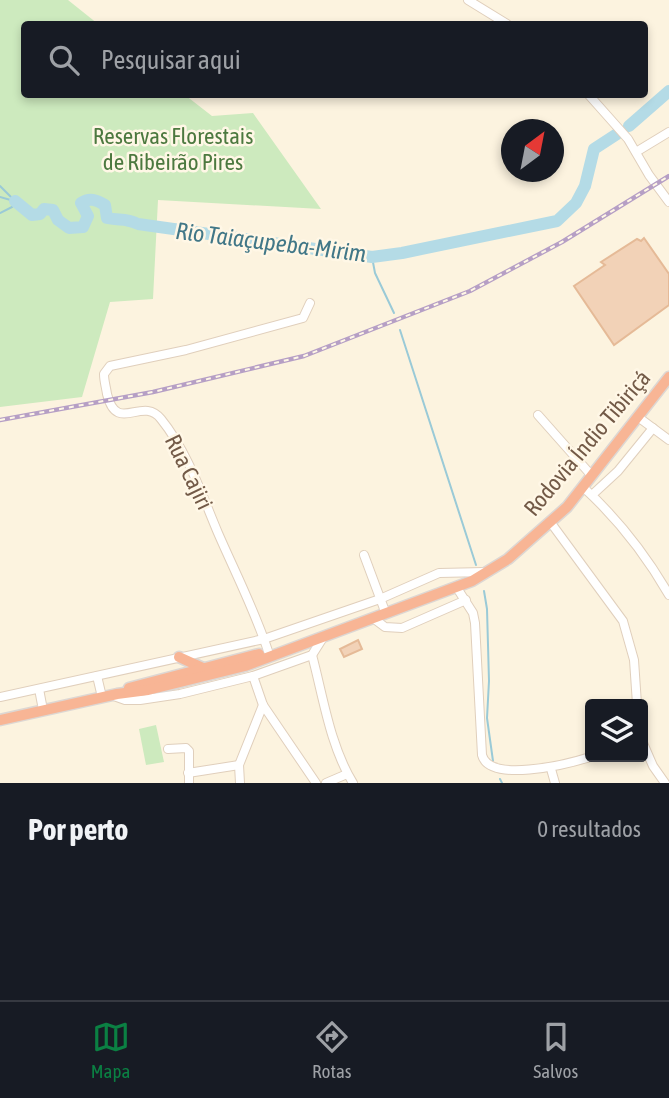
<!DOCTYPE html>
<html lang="pt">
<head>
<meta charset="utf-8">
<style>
	:root { --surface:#171b24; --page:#20242c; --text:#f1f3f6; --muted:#9ea1a6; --line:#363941; --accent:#0b8043 }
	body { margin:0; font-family:"Asap Condensed",sans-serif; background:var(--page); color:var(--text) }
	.controls { position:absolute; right:21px; bottom:21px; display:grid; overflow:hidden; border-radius:7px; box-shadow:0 4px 10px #0003 }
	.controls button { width:63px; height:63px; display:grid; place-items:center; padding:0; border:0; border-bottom:2px solid var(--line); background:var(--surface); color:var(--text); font:35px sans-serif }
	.compass { position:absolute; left:501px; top:119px; width:63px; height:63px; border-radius:50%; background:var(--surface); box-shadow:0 4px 10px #0003; rotate:32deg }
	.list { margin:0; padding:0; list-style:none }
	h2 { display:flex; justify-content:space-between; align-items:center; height:91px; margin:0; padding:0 28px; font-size:30px }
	h2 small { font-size:23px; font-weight:400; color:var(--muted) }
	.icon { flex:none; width:38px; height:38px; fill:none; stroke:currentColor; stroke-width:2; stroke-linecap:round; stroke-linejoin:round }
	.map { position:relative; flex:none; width:669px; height:783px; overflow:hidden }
	.search { position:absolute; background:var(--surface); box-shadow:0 4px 10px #0003; left:21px; right:21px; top:21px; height:77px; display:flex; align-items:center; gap:18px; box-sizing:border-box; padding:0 24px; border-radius:7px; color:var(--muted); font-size:26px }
	.sheet { height:217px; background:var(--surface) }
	nav { display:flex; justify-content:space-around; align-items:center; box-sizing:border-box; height:98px; border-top:2px solid var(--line); background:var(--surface); font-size:19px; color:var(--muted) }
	nav a { display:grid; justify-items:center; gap:4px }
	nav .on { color:var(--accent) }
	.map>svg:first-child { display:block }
	.green { fill:#cdeabe }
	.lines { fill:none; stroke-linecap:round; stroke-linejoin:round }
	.stream { stroke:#9acad7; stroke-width:2 }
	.river { stroke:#b4dbe6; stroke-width:12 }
	.building { fill:#f2d2b7; stroke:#e5ba97; stroke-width:2 }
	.minor-casing { stroke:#e0cfbc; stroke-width:10 }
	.highway-casing { stroke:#ddd7d3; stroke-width:13 }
	.minor { stroke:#fff; stroke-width:8 }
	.highway { stroke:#f8b595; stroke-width:10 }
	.rail-casing { stroke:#b69fc5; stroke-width:4.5 }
	.rail { stroke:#fff7e6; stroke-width:2; stroke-dasharray:5; stroke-linecap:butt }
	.labels { text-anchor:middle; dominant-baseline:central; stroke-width:5; stroke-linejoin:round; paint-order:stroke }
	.park-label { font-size:23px; fill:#4c793f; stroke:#fff7e6 }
	.street-label { font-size:23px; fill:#735a47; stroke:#fff7e6 }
	.water-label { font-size:24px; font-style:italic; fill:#417787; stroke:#fff7e6 }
</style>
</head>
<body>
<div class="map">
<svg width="669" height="783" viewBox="0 0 669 783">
	<rect width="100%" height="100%" fill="#fcf3df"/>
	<!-- green -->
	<g class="green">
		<path d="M0,0H68L98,24H24V94L185,95L212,116L253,113L321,209L158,200L153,299L110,302L82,397L0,407Z"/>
		<path d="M156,725L164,762L146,765L139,729Z"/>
	</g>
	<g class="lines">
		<!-- stream -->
		<g class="stream">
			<path d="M0,186L15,201"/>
			<path d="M0,197L14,201"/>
			<path d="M0,213L12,207L15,202"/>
			<path d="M372,257L375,273L394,313"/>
			<path d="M400,330L476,565"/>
			<path d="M484,591L487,609L489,681L487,718L493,761"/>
			<path d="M500,779L502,783"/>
		</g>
		<!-- river -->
		<g class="river">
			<path d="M629,126L669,91"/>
			<path d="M15,201L32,215L40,214L44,209L53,210L58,220L69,228L83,227L88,216L81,203C90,197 96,200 105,205L107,218C121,221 124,217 138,224L372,257L402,253L557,221L576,203L585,186L594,149L617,134"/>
		</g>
	</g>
	<!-- building -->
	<g class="building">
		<path d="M644,238L669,274V305L614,345L574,286L605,265L601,262L637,239L641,241Z"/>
		<path d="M358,640L362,649L344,657L340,649Z"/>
	</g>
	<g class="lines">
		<defs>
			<g id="minor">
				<path d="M468,0L507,24"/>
				<path d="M588,94L628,139L649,175L669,202"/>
				<path d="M636,152L669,132"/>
				<path d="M538,415L592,476"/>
				<path d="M638,417L669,440"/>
				<path d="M583,487C617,518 646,555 669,595"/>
				<path d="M592,495L618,471L653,428"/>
				<path d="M551,523L623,621L634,660L637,704"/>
				<path d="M364,555L386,614"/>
				<path d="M457,588L473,613L475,623L482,755C489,783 565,765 590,757"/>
				<path d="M373,618L385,627L402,628L466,600"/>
				<path d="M268,651C255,611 235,572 218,533C202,495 187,451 161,419C142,395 117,435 107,394C106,387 104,381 104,374L110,366L186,350L303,318L310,303"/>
				<path d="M312,655C323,696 330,746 353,783"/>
				<path d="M97,676L102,697"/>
				<path d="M253,676L263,705L316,783"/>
				<path d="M39,689L43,710"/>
				<path d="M111,695L125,700H140L180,694L253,676L312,655L324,636"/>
				<path d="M0,697L264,639L380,599L439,573L485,572"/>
				<path d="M643,743L653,766L665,783"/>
				<path d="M168,749L186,748L189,751V783"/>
				<path d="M551,769L555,783"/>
				<path d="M188,773L239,765"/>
				<path d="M240,783L239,765L263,705"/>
				<path d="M326,783L347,774"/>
			</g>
			<g id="highway">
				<path d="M179,657L203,668"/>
				<path d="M129,688L259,654"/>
				<path d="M0,720L117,694L148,690L245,666L472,581L508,559L567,507L669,377"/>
			</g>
		</defs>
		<!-- minor casing -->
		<use href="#minor" class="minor-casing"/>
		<!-- highway casing -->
		<use href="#highway" class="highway-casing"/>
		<!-- minor -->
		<use href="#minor" class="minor"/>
		<!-- highway -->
		<use href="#highway" class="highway"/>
		<defs>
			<path id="rail" d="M0,420L153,392L304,356L470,291L562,242L669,176"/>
		</defs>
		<!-- rail casing -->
		<use href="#rail" class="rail-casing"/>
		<!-- rail -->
		<use href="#rail" class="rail"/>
	</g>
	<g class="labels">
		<!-- park labels -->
		<g class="park-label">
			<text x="173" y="136">Reservas Florestais<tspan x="173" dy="26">de Ribeirão Pires</tspan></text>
		</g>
		<!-- street labels -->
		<g class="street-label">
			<text transform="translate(587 443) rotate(-50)">Rodovia Índio Tibiriçá</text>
			<text transform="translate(189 472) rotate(64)">Rua Cajiri</text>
		</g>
		<!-- water labels -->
		<g class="water-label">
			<text transform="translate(271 242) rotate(7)">Rio Taiaçupeba-Mirim</text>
		</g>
	</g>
</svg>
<div class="controls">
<button><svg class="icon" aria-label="layers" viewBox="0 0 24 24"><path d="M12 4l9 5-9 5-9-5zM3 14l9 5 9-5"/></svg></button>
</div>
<svg class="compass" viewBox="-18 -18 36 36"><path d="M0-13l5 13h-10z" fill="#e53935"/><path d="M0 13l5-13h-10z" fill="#9ea1a6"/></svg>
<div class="search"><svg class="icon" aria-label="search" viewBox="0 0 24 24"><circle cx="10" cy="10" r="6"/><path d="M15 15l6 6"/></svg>Pesquisar aqui</div>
</div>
<section class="sheet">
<h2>Por perto<small>0 resultados</small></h2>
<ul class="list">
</ul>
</section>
<nav>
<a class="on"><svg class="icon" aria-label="map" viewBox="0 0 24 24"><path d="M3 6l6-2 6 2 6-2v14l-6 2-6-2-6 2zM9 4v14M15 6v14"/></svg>Mapa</a>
<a><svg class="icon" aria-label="directions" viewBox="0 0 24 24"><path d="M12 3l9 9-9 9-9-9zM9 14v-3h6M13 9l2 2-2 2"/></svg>Rotas</a>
<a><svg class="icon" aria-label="saved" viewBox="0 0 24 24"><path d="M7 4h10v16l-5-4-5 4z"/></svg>Salvos</a>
</nav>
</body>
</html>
